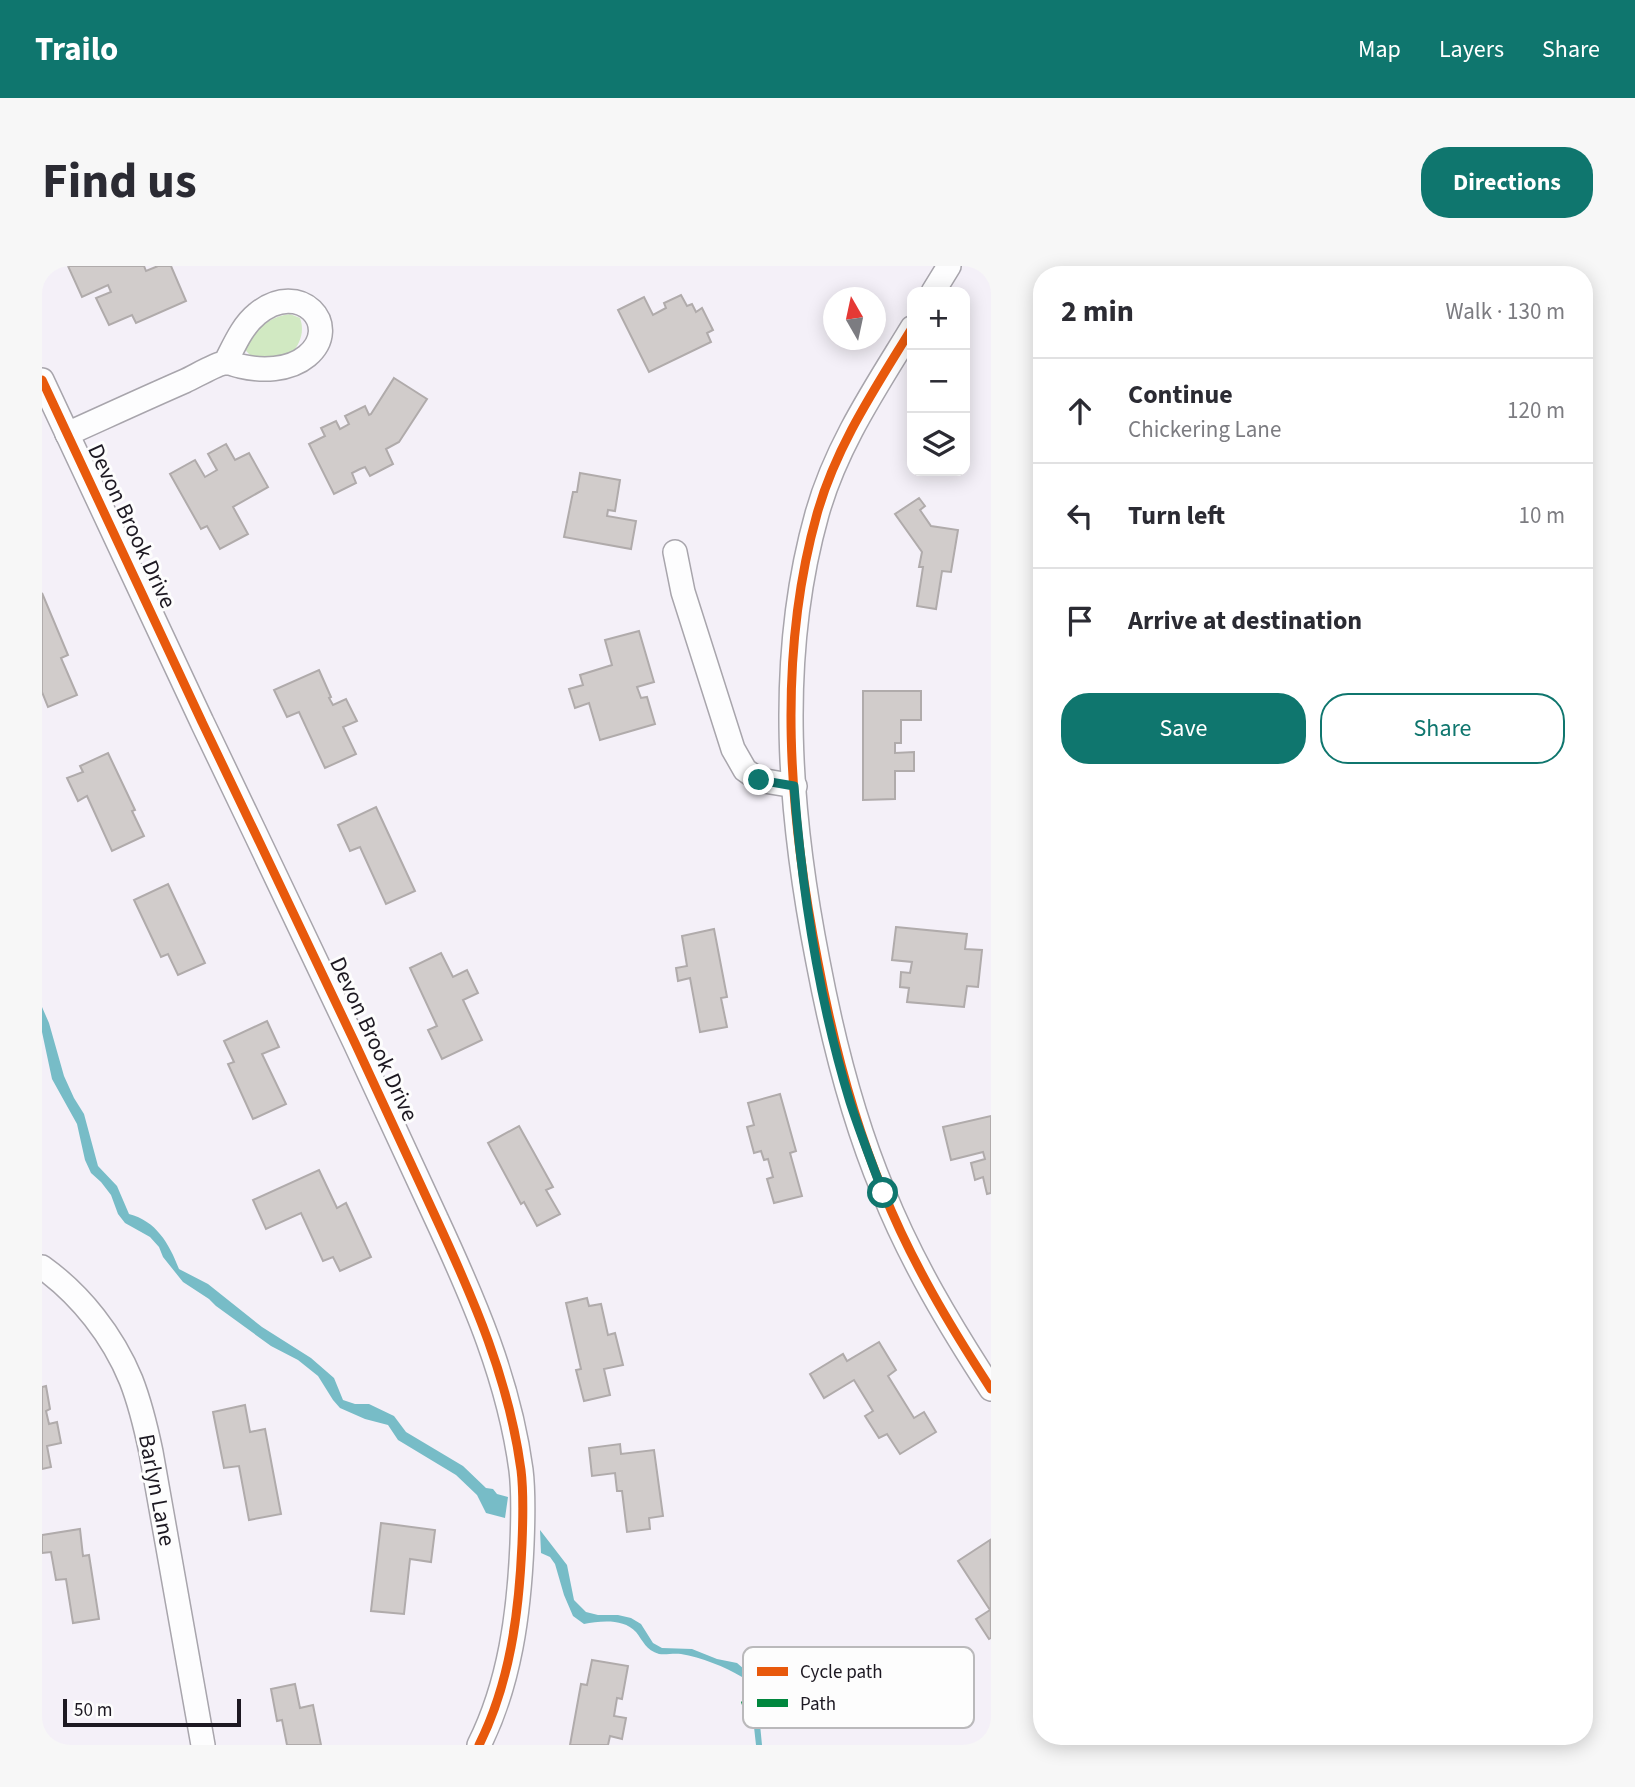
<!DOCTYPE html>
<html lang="en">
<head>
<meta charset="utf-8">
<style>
	:root { --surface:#fff; --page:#f7f7f7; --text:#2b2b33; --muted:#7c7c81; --line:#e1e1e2; --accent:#0f766e }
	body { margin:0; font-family:"Source Sans 3",sans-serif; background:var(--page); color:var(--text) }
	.controls { position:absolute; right:21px; top:21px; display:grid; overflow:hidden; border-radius:14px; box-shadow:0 4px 18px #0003 }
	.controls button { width:63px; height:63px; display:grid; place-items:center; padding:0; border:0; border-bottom:2px solid var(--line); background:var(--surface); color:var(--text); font:35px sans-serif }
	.compass { position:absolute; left:781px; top:21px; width:63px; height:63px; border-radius:50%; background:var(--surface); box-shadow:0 4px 18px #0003; rotate:351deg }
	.scale { position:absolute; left:21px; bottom:18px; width:178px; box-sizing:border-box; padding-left:7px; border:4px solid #1d1922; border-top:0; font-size:19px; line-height:24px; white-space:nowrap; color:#1d1922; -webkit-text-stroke:5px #fdfdfd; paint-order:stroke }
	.stop { position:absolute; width:21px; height:21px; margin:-16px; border:5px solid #0f766e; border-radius:50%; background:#fff }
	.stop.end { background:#0f766e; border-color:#fff; box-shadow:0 2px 7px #0008 }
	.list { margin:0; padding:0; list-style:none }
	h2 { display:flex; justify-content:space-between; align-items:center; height:91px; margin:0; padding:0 28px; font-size:30px }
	h2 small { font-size:23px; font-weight:400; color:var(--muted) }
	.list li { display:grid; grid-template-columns:46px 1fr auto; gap:21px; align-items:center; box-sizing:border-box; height:105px; padding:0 28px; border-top:2px solid var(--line) }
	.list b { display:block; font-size:26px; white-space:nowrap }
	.list p { margin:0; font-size:23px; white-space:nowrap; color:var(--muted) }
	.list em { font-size:23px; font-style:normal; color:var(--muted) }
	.actions { display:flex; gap:14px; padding:21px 28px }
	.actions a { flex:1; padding:16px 0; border:2px solid var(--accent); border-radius:28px; text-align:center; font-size:24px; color:var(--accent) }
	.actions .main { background:var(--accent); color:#fff }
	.icon { flex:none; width:38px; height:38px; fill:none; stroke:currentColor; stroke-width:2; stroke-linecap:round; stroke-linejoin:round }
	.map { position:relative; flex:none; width:949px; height:1479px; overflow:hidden; border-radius:28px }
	header { display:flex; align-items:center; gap:42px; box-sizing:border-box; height:98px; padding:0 35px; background:var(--accent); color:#fff }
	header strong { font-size:33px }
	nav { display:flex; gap:38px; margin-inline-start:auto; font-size:24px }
	.intro { display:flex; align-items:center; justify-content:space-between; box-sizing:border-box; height:168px; padding:0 42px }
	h1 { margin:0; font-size:49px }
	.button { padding:18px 32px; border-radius:28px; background:var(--accent); color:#fff; font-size:24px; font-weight:700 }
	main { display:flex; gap:42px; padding:0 42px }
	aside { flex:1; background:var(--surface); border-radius:28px; box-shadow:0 4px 18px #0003 }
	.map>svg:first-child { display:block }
	.green { fill:#d1e9c2 }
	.water { fill:#77bcc7 }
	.building { fill:#d1cccb; stroke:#b0abab; stroke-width:2 }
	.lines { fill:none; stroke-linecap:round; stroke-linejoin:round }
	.minor-casing { stroke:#a8a5ac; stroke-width:26 }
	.minor { stroke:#fdfdfe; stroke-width:23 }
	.quiet { stroke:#00873e; stroke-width:7; stroke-dasharray:14 7; stroke-linecap:butt }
	.cycleway-casing { stroke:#fdfdfd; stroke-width:13 }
	.cycleway { stroke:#e8590c; stroke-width:9 }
	.route { stroke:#0f766e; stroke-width:9 }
	.labels { text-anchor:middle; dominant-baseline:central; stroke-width:6; stroke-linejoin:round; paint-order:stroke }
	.street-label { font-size:23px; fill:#1d1922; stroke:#fdfdfd }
	.key { fill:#fdfdfd; stroke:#bab9bb; stroke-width:2 }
	.key-label { font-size:19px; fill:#1d1922 }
</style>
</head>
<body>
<header>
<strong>Trailo</strong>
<nav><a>Map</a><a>Layers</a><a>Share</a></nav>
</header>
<div class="intro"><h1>Find us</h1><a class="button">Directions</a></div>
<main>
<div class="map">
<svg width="949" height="1479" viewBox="0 0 949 1479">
	<rect width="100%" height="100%" fill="#f4f0f8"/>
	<!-- green -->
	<path class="green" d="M248,48L258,52C263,66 258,78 249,88C233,92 210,99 202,81C215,63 226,51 248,48Z"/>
	<!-- water -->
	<g class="water">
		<path d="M0,741L7,757L22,810L32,832L42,848L56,900L75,920L87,948C114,955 127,977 137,1003L166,1018L220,1061L269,1092L292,1112L301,1134L313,1138H327L352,1150L364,1166L421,1200L444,1222L451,1223L455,1228L466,1231L463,1252L444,1247L435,1229L414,1209L356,1174L346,1159L323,1153L298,1142L291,1134L276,1110L256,1094L229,1080L174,1040L167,1033L141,1016L121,991L117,981L108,971L83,957L76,948L69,929L59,916L49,907L43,894L35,858L10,813L0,766Z"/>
		<path d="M498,1264L525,1299L532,1334L544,1346L556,1349H576L589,1352L599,1358L611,1377L620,1382L650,1383L675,1393L695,1397L702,1403L716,1438L720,1479H714L710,1443L700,1411C683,1401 659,1391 639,1388C631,1387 624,1389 617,1388C604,1384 601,1375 594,1366C581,1352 558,1355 542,1358L531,1350L522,1329L513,1298L508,1291L499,1287Z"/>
	</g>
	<!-- building -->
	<g class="building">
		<path d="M26,0H102L104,5L116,0H129L144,35L94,57L90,49L67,59L54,32L69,26L66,19L40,31Z"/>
		<path d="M639,29L645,40L650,38L654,46L660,42L671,64L665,67L669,76L607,106L576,44L602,31L611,49L624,42L622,37Z"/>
		<path d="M352,112L385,133L357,176L344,183L351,198L328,210L323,201L318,203L310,207L314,217L292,228L267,178L283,170L279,162L294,155L298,163L307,158L303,150L323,140L327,149L329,148Z"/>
		<path d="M184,178L193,194L207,187L226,221L191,241L206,268L178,283L165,260L159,263L128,208L153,194L163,211L175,204L166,188Z"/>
		<path d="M538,207L578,214L573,245L566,244L565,250L594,255L589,283L522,271L531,226H535Z"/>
		<path d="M877,232L883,240L878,244L889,260L916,264L909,306L900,305L894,343L875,340L881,301H877L880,286L853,248Z"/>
		<path d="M0,327L26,389L19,392L35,429L6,441L0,426Z"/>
		<path d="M597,365L612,416L595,421L599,432L605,431L613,458L558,474L547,437L533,442L527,423L541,419L538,409L570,399L563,374Z"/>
		<path d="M277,404L289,431L287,432L291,439L304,433L315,455L301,461L314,488L283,502L257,446L245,451L232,424Z"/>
		<path d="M821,425H879V454H859V477H853V487L872,486V505H853V533L821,534Z"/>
		<path d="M66,487L93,544L90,545L102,570L70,585L45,530L36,535L25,512L41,506L38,500Z"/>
		<path d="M334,541L373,625L344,638L318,581L308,585L296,559Z"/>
		<path d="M126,618L163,697L136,709L126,688L119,691L92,634Z"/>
		<path d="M854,661L925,668L923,683L940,684L936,721L925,720L922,741L865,736L867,722L858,721L859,706L868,707L870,696L850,694Z"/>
		<path d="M672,663L685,731L679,732L685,761L658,766L648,712L636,715L634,702L645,700L640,670Z"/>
		<path d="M399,687L411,711L425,704L436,727L421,734L440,774L400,793L386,764L395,760L368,702Z"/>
		<path d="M225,755L237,781L220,788L244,838L211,853L186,798L192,796L182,775Z"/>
		<path d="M738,828L754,885L748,887L760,930L732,937L725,913L731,911L726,893L722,894L719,885L712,887L705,861L712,859L706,837Z"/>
		<path d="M949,850V927L945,928L941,911L933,914L929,897L943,893L941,886L909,894L901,861Z"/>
		<path d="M477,860L511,921L504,924L518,948L495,960L482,936L479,938L446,877Z"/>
		<path d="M277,904L295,942L304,937L329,991L298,1005L291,991L281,995L259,947L224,963L211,934Z"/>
		<path d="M545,1032L547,1040L559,1038L566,1069L573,1067L581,1099L562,1103L568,1129L542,1135L534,1104L539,1103L524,1037Z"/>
		<path d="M837,1076L854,1104L846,1110L872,1152L882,1146L894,1166L858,1188L845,1168L837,1172L823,1150L831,1145L812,1114L782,1132L768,1108L801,1088L805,1095Z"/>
		<path d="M4,1120L8,1143L4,1145L7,1158L15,1156L19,1177L5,1180L9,1201L0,1203V1121Z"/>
		<path d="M203,1139L208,1166L223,1163L239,1248L207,1254L197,1200L182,1202L171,1146Z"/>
		<path d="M578,1178L579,1188L612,1184L621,1250L607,1252L608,1263L585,1266L580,1225H575L573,1207L550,1210L547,1182Z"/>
		<path d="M339,1257L393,1264L389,1296L368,1293L362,1348L329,1345Z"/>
		<path d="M38,1263L41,1290L47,1289L57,1353L31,1357L24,1313L14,1314L9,1286L0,1287V1269Z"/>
		<path d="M948,1274L949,1372L947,1373L934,1353L948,1344L916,1295Z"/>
		<path d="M550,1394L586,1400L580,1433L575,1432L572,1450L584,1452L580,1473L568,1470L566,1479H528L539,1418L545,1419Z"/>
		<path d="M253,1418L258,1442L271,1439L279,1479H245L240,1454L235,1455L229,1423Z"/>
	</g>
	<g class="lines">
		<defs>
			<g id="minor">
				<path d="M891,26L907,0"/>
				<path d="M870,62C834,121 794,180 775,248C734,394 747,549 776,696C791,775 810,851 841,925C869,995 908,1060 949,1123"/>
				<path d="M0,114C54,228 107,342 160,456C211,563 263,670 313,777C340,836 367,894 394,952C432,1034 467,1114 479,1204C482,1228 481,1253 480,1278C477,1347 468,1417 437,1479"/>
				<path d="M25,168C65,150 104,132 143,115C152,111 174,98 182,97C187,96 193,99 198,100C219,105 247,105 265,90C301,60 258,12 215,48C200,60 192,80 183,97"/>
				<path d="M633,286L641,326L691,483L703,504L717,514L753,520"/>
				<path d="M0,1001C39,1029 71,1070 89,1114C98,1137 104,1162 109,1186L161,1479"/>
			</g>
		</defs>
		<!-- minor casing -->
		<use href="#minor" class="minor-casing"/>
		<!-- minor -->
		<use href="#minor" class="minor"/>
		<!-- quiet -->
		<path class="quiet" d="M700,1439L726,1431"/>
		<defs>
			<g id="cycleway">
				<path d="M870,62C834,121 794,180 775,248C734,394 747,549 776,696C791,775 810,851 841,925C869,995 908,1060 949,1123"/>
				<path d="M0,114C54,228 107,342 160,456C211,563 263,670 313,777C340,836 367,894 394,952C432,1034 467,1114 479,1204C482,1228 481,1253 480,1278C477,1347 468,1417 437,1479"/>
			</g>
		</defs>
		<!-- cycleway casing -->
		<use href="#cycleway" class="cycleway-casing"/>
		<!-- cycleway -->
		<use href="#cycleway" class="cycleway"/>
	</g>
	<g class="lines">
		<!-- route -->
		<path class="route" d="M717,514L752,520C760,626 777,734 808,836C818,867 830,897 841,927"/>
	</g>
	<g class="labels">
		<!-- street labels -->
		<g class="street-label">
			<text transform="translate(90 260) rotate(65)">Devon Brook Drive</text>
			<text transform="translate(332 773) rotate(65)">Devon Brook Drive</text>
			<text transform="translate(115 1224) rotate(79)">Barlyn Lane</text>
		</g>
	</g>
	<!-- legend -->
	<rect x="701" y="1381" width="231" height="81" rx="10" class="key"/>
	<rect x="715" y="1401" width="31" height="9" fill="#e8590c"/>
	<rect x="715" y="1433" width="31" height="8" fill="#00873e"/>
	<g class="key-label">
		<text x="758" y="1412">Cycle path</text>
		<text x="758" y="1444">Path</text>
	</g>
</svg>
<div class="controls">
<button>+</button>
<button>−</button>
<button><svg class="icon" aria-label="layers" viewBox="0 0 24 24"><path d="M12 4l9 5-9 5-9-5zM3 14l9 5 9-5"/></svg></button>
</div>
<svg class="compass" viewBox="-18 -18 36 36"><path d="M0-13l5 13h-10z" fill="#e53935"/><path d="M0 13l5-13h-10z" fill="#7c7c81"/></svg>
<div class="scale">50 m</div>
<div class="stop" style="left:841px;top:927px"></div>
<div class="stop end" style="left:717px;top:514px"></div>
</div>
<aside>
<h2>2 min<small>Walk · 130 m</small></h2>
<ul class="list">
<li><svg class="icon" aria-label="ahead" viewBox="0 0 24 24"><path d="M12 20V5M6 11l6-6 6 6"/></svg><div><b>Continue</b><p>Chickering Lane</p></div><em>120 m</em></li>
<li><svg class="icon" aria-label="left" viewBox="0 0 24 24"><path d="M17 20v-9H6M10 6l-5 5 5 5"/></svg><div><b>Turn left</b></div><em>10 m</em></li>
<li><svg class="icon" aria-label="arrive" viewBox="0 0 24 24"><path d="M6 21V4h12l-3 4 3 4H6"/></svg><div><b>Arrive at destination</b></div></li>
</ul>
<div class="actions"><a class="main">Save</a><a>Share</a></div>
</aside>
</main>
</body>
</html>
